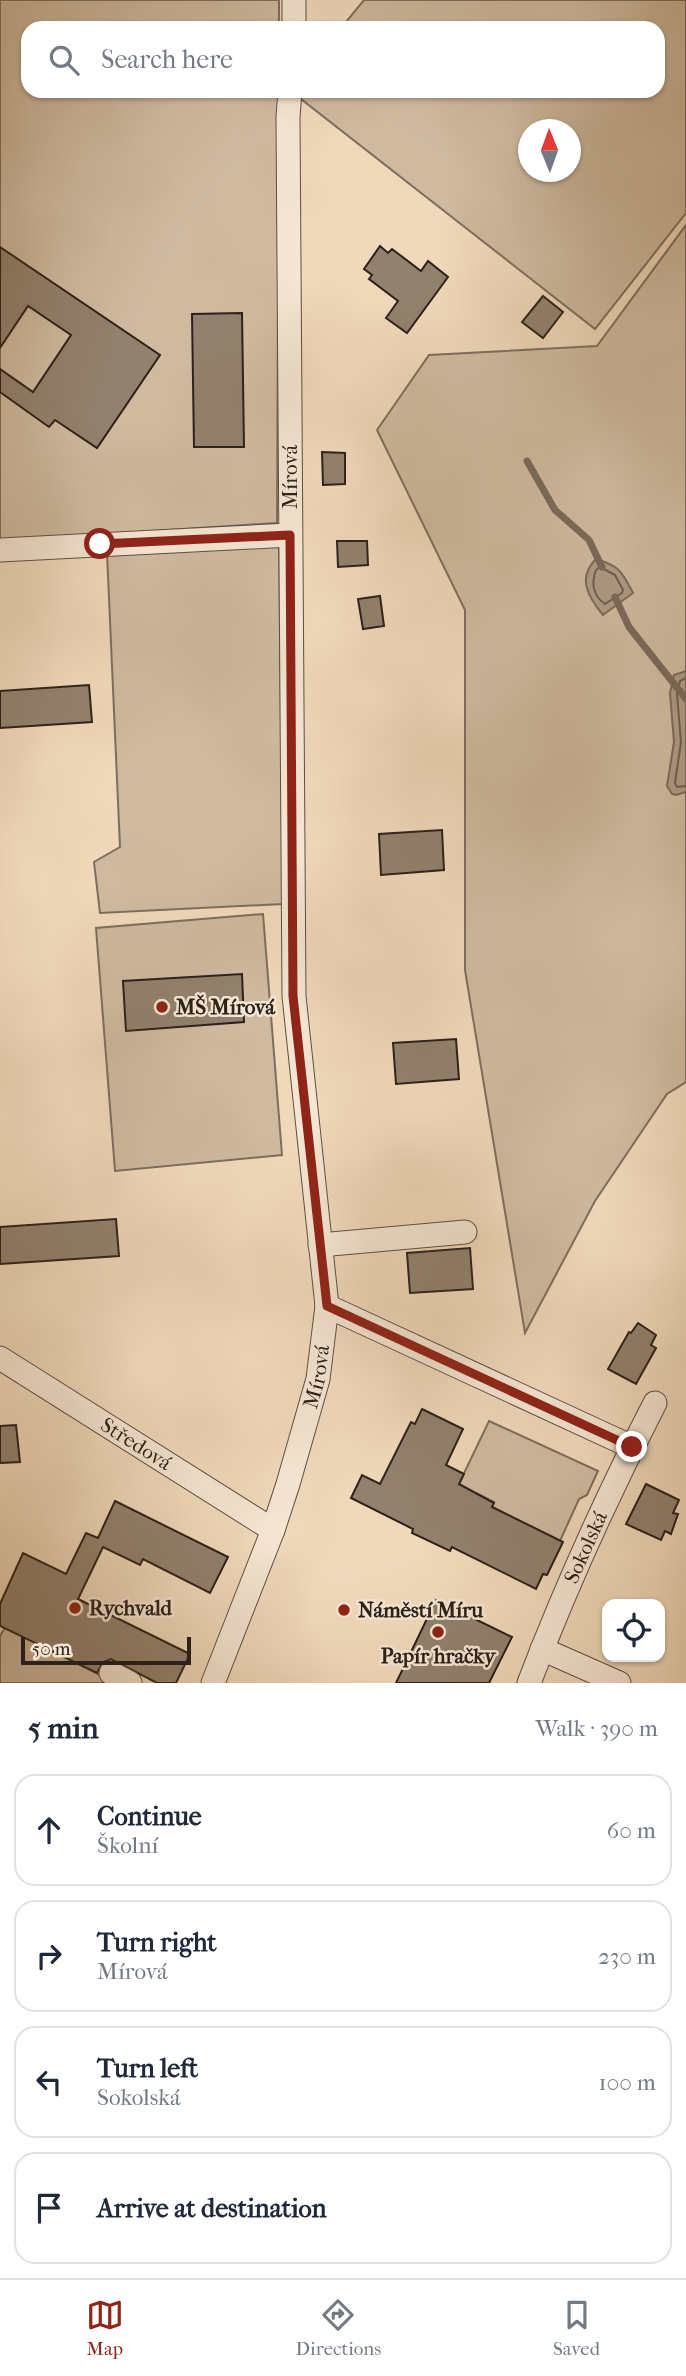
<!DOCTYPE html>
<html lang="en">
<head>
<meta charset="utf-8">
<style>
	:root { --surface:#fff; --page:#f2f2f3; --text:#1f2937; --muted:#747a83; --line:#e0e1e3; --accent:#8f2418 }
	body { margin:0; font-family:"IM FELL French Canon",serif; background:var(--page); color:var(--text) }
	.controls { position:absolute; right:21px; bottom:21px; display:grid; overflow:hidden; border-radius:14px; box-shadow:0 2px 5px #0004 }
	.controls button { width:63px; height:63px; display:grid; place-items:center; padding:0; border:0; border-bottom:2px solid var(--line); background:var(--surface); color:var(--text); font:35px sans-serif }
	.compass { position:absolute; left:518px; top:119px; width:63px; height:63px; border-radius:50%; background:var(--surface); box-shadow:0 2px 5px #0004; rotate:359deg }
	.scale { position:absolute; left:21px; bottom:18px; width:170px; box-sizing:border-box; padding-left:7px; border:4px solid #2d211a; border-top:0; font-size:19px; line-height:24px; white-space:nowrap; color:#2d211a; -webkit-text-stroke:5px #f5e6d3; paint-order:stroke }
	.stop { position:absolute; width:21px; height:21px; margin:-16px; border:5px solid #8f2418; border-radius:50%; background:#fff }
	.stop.end { background:#8f2418; border-color:#fff; box-shadow:0 2px 7px #0008 }
	.list { margin:0; padding:0; list-style:none }
	h2 { display:flex; justify-content:space-between; align-items:center; height:91px; margin:0; padding:0 28px; font-size:30px }
	h2 small { font-size:23px; font-weight:400; color:var(--muted) }
	.list li { display:grid; grid-template-columns:46px 1fr auto; gap:21px; align-items:center; box-sizing:border-box; height:112px; margin:0 14px 14px; padding:0 14px; border:2px solid var(--line); border-radius:21px }
	.list b { display:block; font-size:26px; white-space:nowrap }
	.list p { margin:0; font-size:23px; white-space:nowrap; color:var(--muted) }
	.list em { font-size:23px; font-style:normal; color:var(--muted) }
	.icon { flex:none; width:38px; height:38px; fill:none; stroke:currentColor; stroke-width:2; stroke-linecap:round; stroke-linejoin:round }
	.map { position:relative; flex:none; width:686px; height:1683px; overflow:hidden }
	.search { position:absolute; background:var(--surface); box-shadow:0 2px 5px #0004; left:21px; right:21px; top:21px; height:77px; display:flex; align-items:center; gap:18px; box-sizing:border-box; padding:0 24px; border-radius:21px; color:var(--muted); font-size:26px }
	.sheet { height:595px; background:var(--surface) }
	nav { display:flex; justify-content:space-around; align-items:center; box-sizing:border-box; height:98px; border-top:2px solid var(--line); background:var(--surface); font-size:19px; color:var(--muted) }
	nav a { display:grid; justify-items:center; gap:4px }
	nav .on { color:var(--accent) }
	.map>svg:first-child { display:block }
	.green { fill:#cfbaa0; stroke:#7e6e5d; stroke-width:2; fill-rule:evenodd }
	.water { fill:#ae9a84; stroke:#7a6a5a; stroke-width:2 }
	.lines { fill:none; stroke-linecap:round; stroke-linejoin:round }
	.shore { stroke:#6e5e4f; stroke-width:2 }
	.stream { stroke:#7a6a5a; stroke-width:7 }
	.building { fill:#92816e; stroke:#2d211a; stroke-width:2 }
	.street-casing { stroke:#5e4f42; stroke-width:25 }
	.street { stroke:#f5e6d3; stroke-width:23 }
	.route { stroke:#8f2418; stroke-width:9 }
	.poi-dot { fill:#8f2418; stroke:#f5e6d3; stroke-width:2.5 }
	.labels { text-anchor:middle; dominant-baseline:central; stroke-width:5; stroke-linejoin:round; paint-order:stroke }
	.street-label { font-size:21px; fill:#2d211a; stroke:#f5e6d3 }
	.poi-label { font-size:21px; font-weight:bold; fill:#2d211a; stroke:#f5e6d3; text-anchor:start }
</style>
</head>
<body>
<div class="map">
<svg width="686" height="1683" viewBox="0 0 686 1683">
	<rect width="100%" height="100%" fill="#f0d9bb"/>
	<filter id="stains"><feTurbulence type="fractalNoise" baseFrequency=".00286" numOctaves="4"/><feColorMatrix values="0 0 0 0 .2 0 0 0 0 .09 0 0 0 0 .02 0 0 0 .5 -.17"/></filter>
	<radialGradient id="worn" r=".72"><stop offset=".6" stop-color="#630" stop-opacity="0"/><stop offset="1" stop-color="#630" stop-opacity=".3"/></radialGradient>
	<!-- green -->
	<g class="green">
		<path d="M0,0H279V28H28V91H279L277,523L0,541Z"/>
		<path d="M364,0H686V213L595,329L301,99L303,91H658V28H341ZM528,130H570V172H528Z"/>
		<path d="M686,225V1082L667,1094L595,1201L525,1333L465,970V610L377,430L429,355L597,346Z"/>
		<path d="M279,542L283,904L100,913L94,862L120,847L107,553Z"/>
		<path d="M263,914L282,1155L115,1171L96,928Z"/>
		<path d="M489,1421L598,1471L587,1495L579,1499L560,1541L492,1507L494,1502L478,1494L456,1490Z"/>
		<path d="M18,1607L34,1642L100,1675L130,1683H0V1636Z"/>
	</g>
	<!-- water -->
	<g class="water">
		<path d="M596,559C620,566 622,572 633,593L603,615C588,597 577,578 596,559Z"/>
		<path d="M686,671V792L676,795L672,794L667,786L674,742L670,693L674,675Z"/>
	</g>
	<g class="lines">
		<!-- shore -->
		<g class="shore">
			<path d="M600,567L615,575L623,590L622,593L605,604C593,596 591,583 596,570Z"/>
			<path d="M686,678L680,681L677,694L681,742L675,783L677,787L686,786"/>
		</g>
		<!-- stream -->
		<g class="stream">
			<path d="M527,461L555,510L589,540L602,567"/>
			<path d="M615,597L629,627L686,699"/>
		</g>
	</g>
	<!-- building -->
	<g class="building">
		<path d="M380,246L388,253L392,249L421,271L428,261L448,277L407,333L386,318L398,301L369,279L372,275L364,269Z"/>
		<path d="M0,247L160,355L97,448L55,420L49,427L0,392V369L33,392L71,335L28,306L0,348Z"/>
		<path d="M543,296L563,312L543,338L522,322Z"/>
		<path d="M242,313L244,447H194L192,314Z"/>
		<path d="M322,452L345,453V484L323,485Z"/>
		<path d="M337,541H367L368,565L338,567Z"/>
		<path d="M380,596L384,626L363,629L358,599Z"/>
		<path d="M89,685L92,722L0,728V691Z"/>
		<path d="M442,830L444,870L381,875L379,834Z"/>
		<path d="M242,974L244,1022L126,1031L123,981Z"/>
		<path d="M456,1039L459,1079L396,1084L393,1043Z"/>
		<path d="M116,1219L119,1256L0,1264V1227Z"/>
		<path d="M470,1248L473,1289L410,1293L407,1253Z"/>
		<path d="M638,1323L656,1335L651,1345L656,1348L636,1384L608,1369L629,1332L631,1333Z"/>
		<path d="M422,1409L463,1429L446,1465L464,1474L459,1484L494,1503L492,1507L563,1542L547,1575L543,1574L536,1589L452,1547L450,1551L412,1533L413,1529L351,1498L362,1475L380,1484L411,1422L415,1424Z"/>
		<path d="M16,1425L20,1462L0,1463V1426Z"/>
		<path d="M646,1484L679,1500L673,1513L678,1514L671,1534L665,1531L661,1540L626,1524Z"/>
		<path d="M115,1501L228,1557L210,1593L143,1559L140,1565L103,1547L78,1599L190,1654L176,1683H157L111,1659L103,1662L97,1673L0,1626V1604L23,1553L66,1574L86,1533L98,1538Z"/>
		<path d="M436,1600L512,1637L489,1683H396Z"/>
	</g>
	<g class="lines">
		<defs>
			<g id="street">
				<path d="M294,28V0"/>
				<path d="M0,550L290,535"/>
				<path d="M320,1245L465,1232"/>
				<path d="M327,1306L632,1447"/>
				<path id="s1" d="M0,1358L273,1530"/>
				<path d="M542,1649L619,1683"/>
				<path d="M111,1673L130,1683"/>
				<path id="s2" d="M213,1683L273,1530L288,1484L318,1379L327,1306L294,996L288,117L290,91"/>
				<path id="s3" d="M529,1683C565,1589 609,1492 655,1403"/>
			</g>
		</defs>
		<!-- street casing -->
		<use href="#street" class="street-casing"/>
		<!-- street -->
		<use href="#street" class="street"/>
	</g>
	<g class="lines">
		<!-- route -->
		<path class="route" d="M100,544L290,535L293,996L327,1306L632,1447"/>
	</g>
	<!-- markers -->
	<g class="poi-dot">
		<circle cx="162" cy="1007" r="7"/>
		<circle cx="75" cy="1608" r="7"/>
		<circle cx="344" cy="1610" r="7"/>
		<circle cx="438" cy="1632" r="7"/>
	</g>
	<g class="labels">
		<!-- street labels -->
		<g class="street-label">
			<text transform="translate(290 477) rotate(-90)">Mírová</text>
			<text stroke="none"><textPath href="#s2" startOffset="324">Mírová</textPath></text>
			<text stroke="none"><textPath href="#s1" startOffset="161">Středová</textPath></text>
			<text stroke="none"><textPath href="#s3" startOffset="147">Sokolská</textPath></text>
		</g>
		<!-- poi labels -->
		<g class="poi-label">
			<text x="176" y="1007">MŠ Mírová</text>
			<text x="89" y="1608">Rychvald</text>
			<text x="358" y="1610">Náměstí Míru</text>
			<text x="438" y="1656" text-anchor="middle">Papír hračky</text>
		</g>
	</g>
	<rect width="100%" height="100%" filter="url(#stains)"/>
	<rect width="100%" height="100%" fill="url(#worn)"/>
</svg>
<div class="controls">
<button><svg class="icon" aria-label="locate" viewBox="0 0 24 24"><circle cx="12" cy="12" r="6"/><path d="M12 2v4M12 18v4M2 12h4M18 12h4"/></svg></button>
</div>
<svg class="compass" viewBox="-18 -18 36 36"><path d="M0-13l5 13h-10z" fill="#e53935"/><path d="M0 13l5-13h-10z" fill="#747a83"/></svg>
<div class="scale">50 m</div>
<div class="stop" style="left:100px;top:544px"></div>
<div class="stop end" style="left:632px;top:1447px"></div>
<div class="search"><svg class="icon" aria-label="search" viewBox="0 0 24 24"><circle cx="10" cy="10" r="6"/><path d="M15 15l6 6"/></svg>Search here</div>
</div>
<section class="sheet">
<h2>5 min<small>Walk · 390 m</small></h2>
<ul class="list">
<li><svg class="icon" aria-label="ahead" viewBox="0 0 24 24"><path d="M12 20V5M6 11l6-6 6 6"/></svg><div><b>Continue</b><p>Školní</p></div><em>60 m</em></li>
<li><svg class="icon" aria-label="right" viewBox="0 0 24 24"><path d="M7 20v-9h11M14 6l5 5-5 5"/></svg><div><b>Turn right</b><p>Mírová</p></div><em>230 m</em></li>
<li><svg class="icon" aria-label="left" viewBox="0 0 24 24"><path d="M17 20v-9H6M10 6l-5 5 5 5"/></svg><div><b>Turn left</b><p>Sokolská</p></div><em>100 m</em></li>
<li><svg class="icon" aria-label="arrive" viewBox="0 0 24 24"><path d="M6 21V4h12l-3 4 3 4H6"/></svg><div><b>Arrive at destination</b></div></li>
</ul>
</section>
<nav>
<a class="on"><svg class="icon" aria-label="map" viewBox="0 0 24 24"><path d="M3 6l6-2 6 2 6-2v14l-6 2-6-2-6 2zM9 4v14M15 6v14"/></svg>Map</a>
<a><svg class="icon" aria-label="directions" viewBox="0 0 24 24"><path d="M12 3l9 9-9 9-9-9zM9 14v-3h6M13 9l2 2-2 2"/></svg>Directions</a>
<a><svg class="icon" aria-label="saved" viewBox="0 0 24 24"><path d="M7 4h10v16l-5-4-5 4z"/></svg>Saved</a>
</nav>
</body>
</html>
